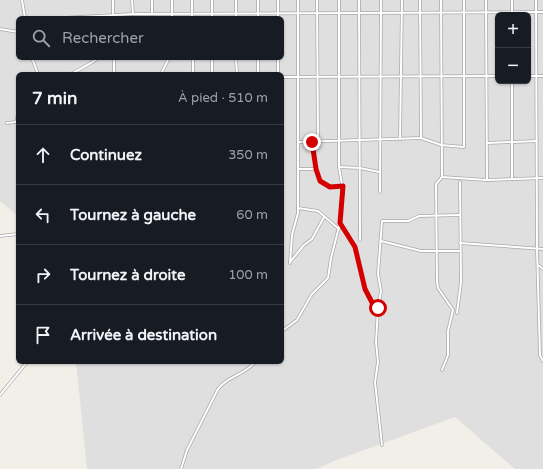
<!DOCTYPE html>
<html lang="fr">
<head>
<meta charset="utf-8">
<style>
	:root { --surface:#171b24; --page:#20242c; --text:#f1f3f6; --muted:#9ea1a6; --line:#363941 }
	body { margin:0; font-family:"Varela Round",sans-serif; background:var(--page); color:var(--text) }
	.controls { position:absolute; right:12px; top:12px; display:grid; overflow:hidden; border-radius:6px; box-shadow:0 1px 3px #0004 }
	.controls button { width:36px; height:36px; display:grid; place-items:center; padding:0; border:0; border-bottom:1px solid var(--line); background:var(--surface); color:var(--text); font:20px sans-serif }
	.stop { position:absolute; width:12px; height:12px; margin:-9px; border:3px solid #d40000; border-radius:50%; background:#fff }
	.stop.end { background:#d40000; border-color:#fff; box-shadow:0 1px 4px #0008 }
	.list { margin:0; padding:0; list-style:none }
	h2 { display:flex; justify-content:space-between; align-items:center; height:52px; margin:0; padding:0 16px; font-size:17px }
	h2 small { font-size:13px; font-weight:400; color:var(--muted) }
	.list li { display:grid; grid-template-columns:26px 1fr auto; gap:12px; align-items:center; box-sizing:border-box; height:60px; padding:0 16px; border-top:1px solid var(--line) }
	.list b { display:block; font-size:15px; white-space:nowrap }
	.list em { font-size:13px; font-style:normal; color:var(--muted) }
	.icon { flex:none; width:22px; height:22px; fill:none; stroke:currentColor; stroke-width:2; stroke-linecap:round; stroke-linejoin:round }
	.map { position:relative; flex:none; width:543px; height:469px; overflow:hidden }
	.search { position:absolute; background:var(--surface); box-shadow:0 1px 3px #0004; left:16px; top:16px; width:268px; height:44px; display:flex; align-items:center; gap:10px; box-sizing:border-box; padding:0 14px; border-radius:6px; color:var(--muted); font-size:15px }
	.panel { position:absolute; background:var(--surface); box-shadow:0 1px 3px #0004; left:16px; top:72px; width:268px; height:292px; border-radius:6px }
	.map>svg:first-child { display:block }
	.residential { fill:#e0dfdf; fill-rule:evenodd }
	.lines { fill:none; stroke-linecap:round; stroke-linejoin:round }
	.street-casing { stroke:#a9a9a9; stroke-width:3.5 }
	.street { stroke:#fff; stroke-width:2 }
	.route { stroke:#d40000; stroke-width:5 }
</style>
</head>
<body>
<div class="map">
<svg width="543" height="469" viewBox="0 0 543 469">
	<rect width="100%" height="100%" fill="#f2efe9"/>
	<!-- residential -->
	<path class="residential" d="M0,0H543V469H515L455,417L334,461L317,469H87L76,362H282V74H18V216L0,201ZM498,15H528V81H498ZM18,18H282V58H18Z"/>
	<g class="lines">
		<defs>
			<g id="street">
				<path d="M22,0L25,18"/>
				<path d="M113,0V18"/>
				<path d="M132,0L133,14"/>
				<path d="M152,0V14"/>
				<path d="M192,0V18"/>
				<path d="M212,0V18"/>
				<path d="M236,0V18"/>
				<path d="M258,0V18"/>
				<path d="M278,0V18"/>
				<path d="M317,0L318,142"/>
				<path d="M359,0L360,240"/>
				<path d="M420,0L421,138"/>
				<path d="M441,0L442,177L436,184L437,281L438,288L453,310L448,331V355L442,370"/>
				<path d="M486,0L487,180"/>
				<path d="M512,0V15"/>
				<path d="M536,0L537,249L540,355L543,361"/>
				<path d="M62,18L133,14L543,12"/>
				<path d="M172,18V0"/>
				<path d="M0,29L18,32"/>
				<path d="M32,58L38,74"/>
				<path d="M114,58V74"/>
				<path d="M212,58V74"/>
				<path d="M236,58L237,74"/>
				<path d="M258,58V74"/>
				<path d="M278,58V74"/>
				<path d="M71,74L91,63L98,58"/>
				<path d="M161,74L169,58"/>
				<path d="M193,74V58"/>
				<path d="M528,76H543"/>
				<path d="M282,77L498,76"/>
				<path d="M512,81V178"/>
				<path d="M7,123L16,122L18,115"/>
				<path d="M400,139L402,0"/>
				<path d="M298,142L421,138L441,145L464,147V0"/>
				<path d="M312,142L316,169L320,181L330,187L343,186"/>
				<path d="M487,143L537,141"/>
				<path d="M339,167L360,168L379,172"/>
				<path d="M298,169H316"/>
				<path d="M442,177L487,180L543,178"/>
				<path d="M380,192L381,0"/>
				<path d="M298,208L318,211L339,229"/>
				<path d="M340,223L355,247L365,289L377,311"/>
				<path d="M0,236L18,234"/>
				<path d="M381,241L421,251H460"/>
				<path d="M460,243L543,249"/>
				<path d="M290,262L304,245L312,239L324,217"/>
				<path d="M290,263L292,235L298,213V0"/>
				<path d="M538,265L543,269"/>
				<path d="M457,313L461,282L460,182"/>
				<path d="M282,331L297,320L312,294L328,278L331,258L340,223L343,190L339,167V0"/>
				<path d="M0,395L27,362"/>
				<path d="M382,445L375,382L378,362L376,342L378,308L381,291L378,274L382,221H408L419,216L460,215"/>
				<path d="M181,469L187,450L218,389C227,376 245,375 255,362"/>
			</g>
		</defs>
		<!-- street casing -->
		<use href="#street" class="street-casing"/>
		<!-- street -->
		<use href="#street" class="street"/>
	</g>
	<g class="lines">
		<!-- route -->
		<path class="route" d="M312,142L316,169L320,181L330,187L343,186L340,223L355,247L365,289L377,312L378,308"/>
	</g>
</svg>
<div class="controls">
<button>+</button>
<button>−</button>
</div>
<div class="stop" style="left:378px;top:308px"></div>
<div class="stop end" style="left:312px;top:142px"></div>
<div class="search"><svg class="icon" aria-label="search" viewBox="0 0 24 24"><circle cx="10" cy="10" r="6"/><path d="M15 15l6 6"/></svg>Rechercher</div>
<section class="panel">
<h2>7 min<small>À pied · 510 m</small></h2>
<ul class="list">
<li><svg class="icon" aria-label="ahead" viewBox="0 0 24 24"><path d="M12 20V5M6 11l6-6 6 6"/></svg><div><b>Continuez</b></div><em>350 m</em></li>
<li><svg class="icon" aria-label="left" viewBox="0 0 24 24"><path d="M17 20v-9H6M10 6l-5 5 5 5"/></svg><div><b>Tournez à gauche</b></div><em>60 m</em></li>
<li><svg class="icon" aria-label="right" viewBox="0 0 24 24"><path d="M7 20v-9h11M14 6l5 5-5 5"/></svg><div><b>Tournez à droite</b></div><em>100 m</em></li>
<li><svg class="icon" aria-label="arrive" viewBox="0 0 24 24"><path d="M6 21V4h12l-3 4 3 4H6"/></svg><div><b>Arrivée à destination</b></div></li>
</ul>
</section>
</div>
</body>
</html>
